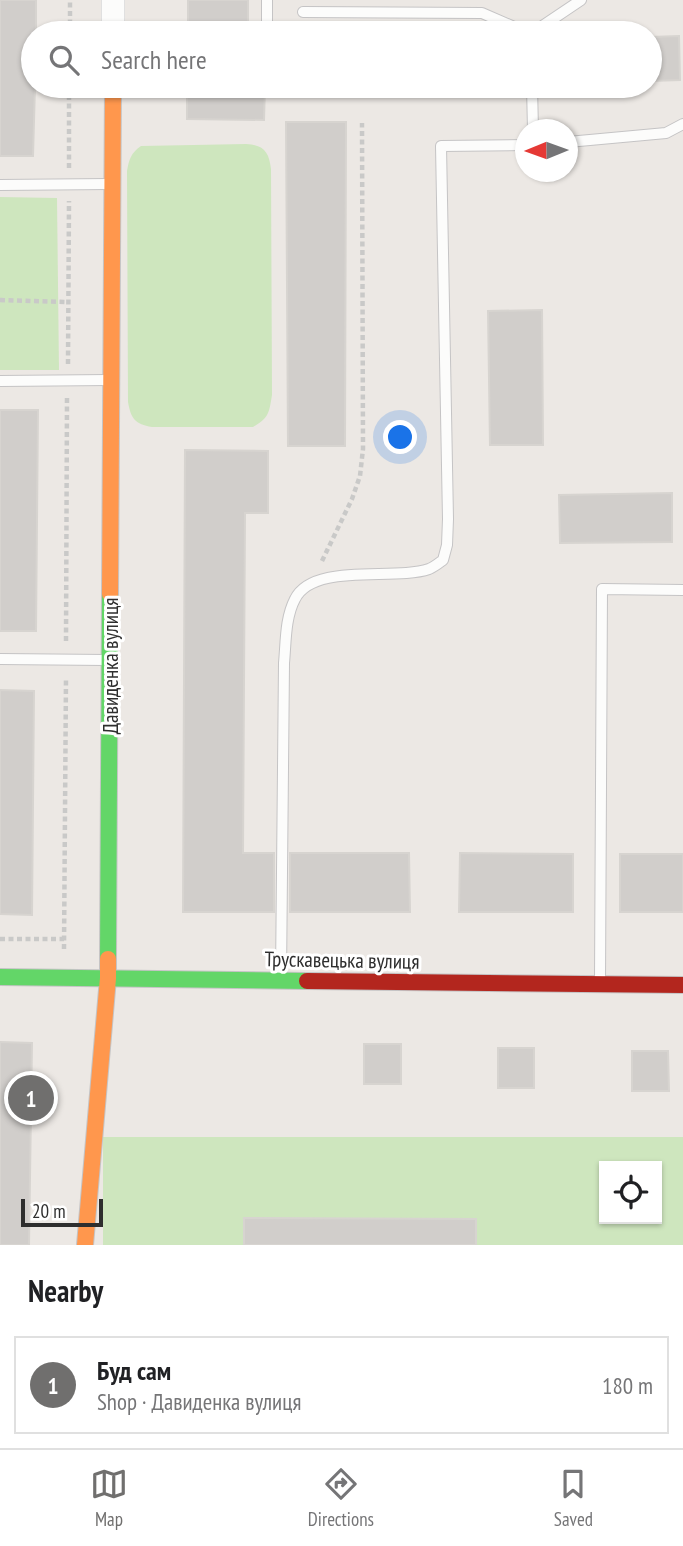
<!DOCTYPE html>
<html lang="en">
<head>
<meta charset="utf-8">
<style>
	:root { --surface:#fff; --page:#f2f2f2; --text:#202124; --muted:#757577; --line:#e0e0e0; --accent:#706f6e }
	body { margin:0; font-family:"PT Sans Narrow",sans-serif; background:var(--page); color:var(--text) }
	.controls { position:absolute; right:21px; bottom:21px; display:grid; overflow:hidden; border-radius:0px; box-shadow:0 2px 5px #0004 }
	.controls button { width:63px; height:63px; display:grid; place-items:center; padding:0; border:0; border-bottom:2px solid var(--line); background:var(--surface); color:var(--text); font:35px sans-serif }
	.compass { position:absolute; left:515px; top:119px; width:63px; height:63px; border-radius:50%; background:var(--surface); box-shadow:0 2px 5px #0004; rotate:269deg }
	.scale { position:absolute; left:21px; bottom:18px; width:82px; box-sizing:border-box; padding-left:7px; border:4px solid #2e2e2e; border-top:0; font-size:19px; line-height:24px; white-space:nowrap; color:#2e2e2e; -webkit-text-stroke:5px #fff; paint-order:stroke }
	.you { position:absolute; left:401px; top:438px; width:24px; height:24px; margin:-18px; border:5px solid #fff; border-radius:50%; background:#1a73e8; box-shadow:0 0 0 10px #1a73e833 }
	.badge { display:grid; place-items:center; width:46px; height:46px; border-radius:50%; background:var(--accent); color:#fff; font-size:23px; font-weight:700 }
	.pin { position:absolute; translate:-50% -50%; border:4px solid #fff; box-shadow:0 2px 7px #0006 }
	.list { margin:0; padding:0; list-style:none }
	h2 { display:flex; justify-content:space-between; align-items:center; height:91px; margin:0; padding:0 28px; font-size:30px }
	h2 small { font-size:23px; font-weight:400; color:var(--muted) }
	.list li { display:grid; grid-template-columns:46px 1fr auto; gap:21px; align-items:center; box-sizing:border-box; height:98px; margin:0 14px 14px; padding:0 14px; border:2px solid var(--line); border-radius:0px }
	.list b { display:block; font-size:26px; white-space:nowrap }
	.list p { margin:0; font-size:23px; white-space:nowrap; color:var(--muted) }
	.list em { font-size:23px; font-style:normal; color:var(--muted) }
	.icon { flex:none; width:38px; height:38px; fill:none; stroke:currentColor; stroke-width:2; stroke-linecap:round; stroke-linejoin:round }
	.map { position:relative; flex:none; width:683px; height:1245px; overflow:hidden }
	.search { position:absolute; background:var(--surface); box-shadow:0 2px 5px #0004; left:21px; right:21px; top:21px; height:77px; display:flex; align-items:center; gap:18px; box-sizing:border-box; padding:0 24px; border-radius:38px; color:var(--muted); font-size:26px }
	.sheet { height:203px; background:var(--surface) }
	nav { display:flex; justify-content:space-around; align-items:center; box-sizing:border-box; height:98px; border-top:2px solid var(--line); background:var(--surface); font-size:19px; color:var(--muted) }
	nav a { display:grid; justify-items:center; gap:4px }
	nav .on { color:var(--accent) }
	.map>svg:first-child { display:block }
	.green { fill:#cee6be; fill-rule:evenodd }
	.building { fill:#d1cecb; stroke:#d7d4d0; stroke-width:2 }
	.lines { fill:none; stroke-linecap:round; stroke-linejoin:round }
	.lane-casing { stroke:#c5c4c5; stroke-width:12 }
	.street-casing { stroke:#c5c4c5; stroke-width:24 }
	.fast-casing { stroke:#c5c4c5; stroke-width:18 }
	.slow-casing { stroke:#c5c4c5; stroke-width:18 }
	.jam-casing { stroke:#c5c4c5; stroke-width:18 }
	.path { stroke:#c9c9c8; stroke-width:4.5; stroke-dasharray:5 3.5; stroke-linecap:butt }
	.lane { stroke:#fcfcfb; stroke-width:10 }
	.street { stroke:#fcfcfb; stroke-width:23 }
	.fast { stroke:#63d668; stroke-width:16 }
	.slow { stroke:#ff974d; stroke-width:16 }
	.jam { stroke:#b3261e; stroke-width:16 }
	.labels { text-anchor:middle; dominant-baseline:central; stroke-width:6; stroke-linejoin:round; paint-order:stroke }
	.street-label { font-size:21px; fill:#2e2e2e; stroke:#fff }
</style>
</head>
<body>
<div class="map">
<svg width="683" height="1245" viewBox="0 0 683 1245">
	<rect width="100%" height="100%" fill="#ece8e4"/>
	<!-- green -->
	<g class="green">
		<path d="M246,144C264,145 269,152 271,169L272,395C269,413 269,418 253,427H152C135,424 131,419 128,402L127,171C129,159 131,153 141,146Z"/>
		<path d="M0,197L57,198L59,370H0Z"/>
		<path d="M103,1137H683V1245H103ZM604,1166H657V1219H604Z"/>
	</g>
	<!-- building -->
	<g class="building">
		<path d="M0,0H36V33H33V86H35L33,156H0Z"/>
		<rect x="188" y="0" width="60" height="33"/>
		<path d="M679,36L680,80L650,81V37Z"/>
		<path d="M187,86H265L264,120L187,119Z"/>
		<path d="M286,122H346L345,446H288Z"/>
		<path d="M542,310L543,445H490L488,311Z"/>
		<path d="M0,410H38L36,631H0Z"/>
		<path d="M185,450L268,451V513H245L243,853H274V912H183Z"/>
		<path d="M672,493V542L560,543L559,495Z"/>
		<path d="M0,690L34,691L32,915L0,914Z"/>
		<path d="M290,853H409L410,912H290Z"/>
		<path d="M460,853L573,854V912H459Z"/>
		<rect x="620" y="854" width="63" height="58"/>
		<path d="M0,1042L32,1043L29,1245H0Z"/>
		<rect x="364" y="1044" width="37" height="40"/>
		<rect x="498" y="1048" width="36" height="40"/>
		<path d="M632,1051H668L669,1091H632Z"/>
		<path d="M244,1218L476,1219V1245H244Z"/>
	</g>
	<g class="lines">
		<defs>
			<g id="lane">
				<path d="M303,12L482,13L528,33"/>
				<path d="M267,29V0"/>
				<path d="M532,33L581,0"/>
				<path d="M532,86L533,130"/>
				<path d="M568,142L666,133L683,124"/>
				<path d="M0,185L109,184"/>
				<path d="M0,381L109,380"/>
				<path d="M0,659L106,660"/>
				<path d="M281,977L284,663C286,642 285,618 295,599C313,562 394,581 429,569C434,567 439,563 443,560L447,545L448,519L441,146L526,145"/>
				<path d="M600,981L602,589L683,590"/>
			</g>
			<path id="street" d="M113,33V0"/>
			<g id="fast">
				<path d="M108,959L110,594"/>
				<path d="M0,977L307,981"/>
			</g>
			<g id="slow">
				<path d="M110,594L113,86"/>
				<path d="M85,1245L108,978V959"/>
			</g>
			<path id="jam" d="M307,981L683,985"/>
		</defs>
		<!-- lane casing -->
		<use href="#lane" class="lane-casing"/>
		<!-- street casing -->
		<use href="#street" class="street-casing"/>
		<!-- fast casing -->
		<use href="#fast" class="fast-casing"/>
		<!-- slow casing -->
		<use href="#slow" class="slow-casing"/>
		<!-- jam casing -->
		<use href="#jam" class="jam-casing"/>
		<!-- path -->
		<g class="path">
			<path d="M70,33V0"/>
			<path d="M69,168V86"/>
			<path d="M0,300L68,302"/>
			<path d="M68,364L69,201"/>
			<path d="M322,561L352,499L360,476L363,449L362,123"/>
			<path d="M66,641L67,397"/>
			<path d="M0,939H64"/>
			<path d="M64,949L66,677"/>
		</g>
		<!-- lane -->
		<use href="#lane" class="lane"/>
		<!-- street -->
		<use href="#street" class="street"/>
		<!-- fast -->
		<use href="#fast" class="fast"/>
		<!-- slow -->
		<use href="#slow" class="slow"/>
		<!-- jam -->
		<use href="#jam" class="jam"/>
	</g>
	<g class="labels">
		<!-- street labels -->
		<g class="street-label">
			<text transform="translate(110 666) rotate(-90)">Давиденка вулиця</text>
			<text transform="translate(342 960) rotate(1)">Трускавецька вулиця</text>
		</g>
	</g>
</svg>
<div class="controls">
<button><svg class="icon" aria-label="locate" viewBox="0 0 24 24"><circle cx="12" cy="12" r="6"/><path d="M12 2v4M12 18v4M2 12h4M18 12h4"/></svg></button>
</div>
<svg class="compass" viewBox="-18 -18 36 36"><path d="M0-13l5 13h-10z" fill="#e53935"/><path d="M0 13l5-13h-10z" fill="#757577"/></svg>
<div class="scale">20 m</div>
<div class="you"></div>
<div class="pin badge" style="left:31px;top:1098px">1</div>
<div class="search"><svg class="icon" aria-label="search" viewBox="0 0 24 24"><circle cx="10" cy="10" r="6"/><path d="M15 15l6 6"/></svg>Search here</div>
</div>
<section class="sheet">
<h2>Nearby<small></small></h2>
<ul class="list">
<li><span class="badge">1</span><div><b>Буд сам</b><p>Shop · Давиденка вулиця</p></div><em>180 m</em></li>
</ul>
</section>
<nav>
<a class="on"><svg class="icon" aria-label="map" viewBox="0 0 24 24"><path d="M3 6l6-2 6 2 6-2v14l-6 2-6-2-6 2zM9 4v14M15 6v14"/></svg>Map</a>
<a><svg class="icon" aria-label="directions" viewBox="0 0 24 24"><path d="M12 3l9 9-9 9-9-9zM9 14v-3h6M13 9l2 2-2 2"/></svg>Directions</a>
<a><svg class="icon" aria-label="saved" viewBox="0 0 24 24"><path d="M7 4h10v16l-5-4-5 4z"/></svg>Saved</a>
</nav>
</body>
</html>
